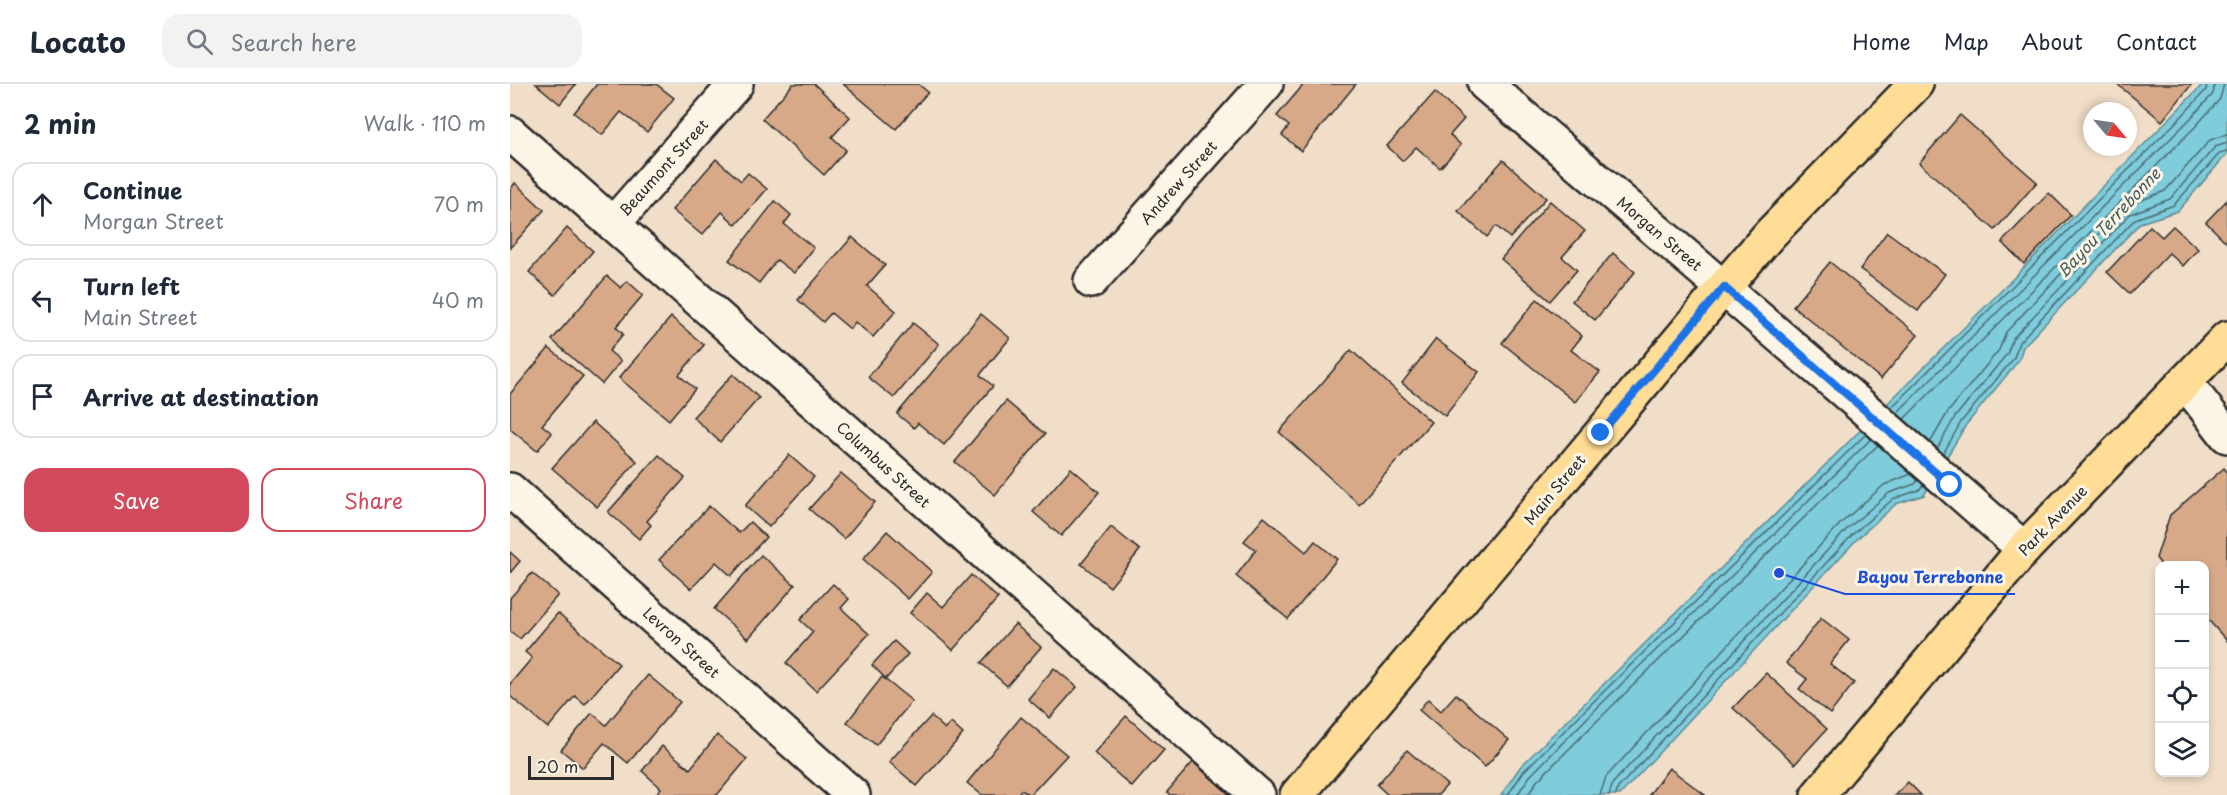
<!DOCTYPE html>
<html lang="en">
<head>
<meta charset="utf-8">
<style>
	:root { --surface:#fff; --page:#f2f2f3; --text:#1f2937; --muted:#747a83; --line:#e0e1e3; --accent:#d1495b }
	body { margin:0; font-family:"Playpen Sans",sans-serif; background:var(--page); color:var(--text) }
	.controls { position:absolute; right:18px; bottom:18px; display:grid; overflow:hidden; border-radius:12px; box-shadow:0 3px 9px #0003 }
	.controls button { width:54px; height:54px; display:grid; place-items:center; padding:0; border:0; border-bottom:2px solid var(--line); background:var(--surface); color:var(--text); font:30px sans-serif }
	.compass { position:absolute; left:1573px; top:18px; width:54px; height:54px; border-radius:50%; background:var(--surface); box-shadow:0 3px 9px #0003; rotate:119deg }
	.scale { position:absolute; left:18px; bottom:15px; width:86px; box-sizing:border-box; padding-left:6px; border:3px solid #2b2b2b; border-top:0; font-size:16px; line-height:21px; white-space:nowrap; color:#2b2b2b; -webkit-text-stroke:4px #fcf5e5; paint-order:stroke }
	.stop { position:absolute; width:18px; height:18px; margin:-14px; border:4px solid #1a73e8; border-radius:50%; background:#fff }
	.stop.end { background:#1a73e8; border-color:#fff; box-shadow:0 2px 6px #0008 }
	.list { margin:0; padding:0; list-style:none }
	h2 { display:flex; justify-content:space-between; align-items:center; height:78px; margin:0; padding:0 24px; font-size:26px }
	h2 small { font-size:20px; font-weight:400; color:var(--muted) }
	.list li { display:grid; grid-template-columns:39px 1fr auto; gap:18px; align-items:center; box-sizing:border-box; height:84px; margin:0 12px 12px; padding:0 12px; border:2px solid var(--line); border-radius:18px }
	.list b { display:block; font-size:22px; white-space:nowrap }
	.list p { margin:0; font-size:20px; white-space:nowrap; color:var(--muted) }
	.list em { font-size:20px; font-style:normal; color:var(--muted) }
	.actions { display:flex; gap:12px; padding:18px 24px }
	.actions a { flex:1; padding:14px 0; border:2px solid var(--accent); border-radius:18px; text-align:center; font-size:21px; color:var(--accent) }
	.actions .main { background:var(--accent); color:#fff }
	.icon { flex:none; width:33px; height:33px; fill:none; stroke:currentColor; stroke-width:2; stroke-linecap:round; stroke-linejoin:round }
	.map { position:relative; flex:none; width:1717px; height:711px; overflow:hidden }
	header { display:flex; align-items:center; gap:36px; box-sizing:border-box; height:84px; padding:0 30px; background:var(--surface); border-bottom:2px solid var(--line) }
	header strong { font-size:28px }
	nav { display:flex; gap:33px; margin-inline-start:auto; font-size:21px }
	.search { width:420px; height:54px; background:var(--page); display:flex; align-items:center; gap:15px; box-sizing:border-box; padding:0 21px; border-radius:18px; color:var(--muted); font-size:22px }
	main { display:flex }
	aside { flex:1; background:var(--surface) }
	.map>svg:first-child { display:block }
	.water { fill:#7eccdc; stroke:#5d8c95; stroke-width:1.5 }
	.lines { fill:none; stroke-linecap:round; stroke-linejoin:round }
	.shore { stroke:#4c6b72; stroke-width:1.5 }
	.building { fill:#d7a989; stroke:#2b2b2b; stroke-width:1.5 }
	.minor-casing { stroke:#2b2b2b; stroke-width:38 }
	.major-casing { stroke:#2b2b2b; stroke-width:38 }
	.minor { stroke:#fcf5e5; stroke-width:33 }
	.major { stroke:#ffdd96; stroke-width:33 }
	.route { stroke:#1a73e8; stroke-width:8 }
	.labels { text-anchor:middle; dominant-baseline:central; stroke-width:6; stroke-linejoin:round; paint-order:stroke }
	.street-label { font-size:15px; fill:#2b2b2b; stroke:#fcf5e5 }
	.water-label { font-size:16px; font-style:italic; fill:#445b60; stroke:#fcf5e5 }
	.leader { fill:none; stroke:#1d4ed8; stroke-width:2 }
	.callout-dot { fill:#1d4ed8; stroke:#fcf5e5; stroke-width:2 }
	.callout-label { font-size:16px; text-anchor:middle; font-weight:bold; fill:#1d4ed8; stroke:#fcf5e5; stroke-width:6; stroke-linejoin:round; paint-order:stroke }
</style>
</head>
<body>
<header>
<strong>Locato</strong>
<div class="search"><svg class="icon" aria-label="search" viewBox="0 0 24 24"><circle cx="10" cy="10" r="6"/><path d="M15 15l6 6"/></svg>Search here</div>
<nav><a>Home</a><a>Map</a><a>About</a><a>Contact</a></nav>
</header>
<main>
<aside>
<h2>2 min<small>Walk · 110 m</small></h2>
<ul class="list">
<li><svg class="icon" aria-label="ahead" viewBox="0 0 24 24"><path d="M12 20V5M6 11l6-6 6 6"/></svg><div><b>Continue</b><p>Morgan Street</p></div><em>70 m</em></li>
<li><svg class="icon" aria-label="left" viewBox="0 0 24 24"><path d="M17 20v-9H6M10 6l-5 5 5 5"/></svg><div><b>Turn left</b><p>Main Street</p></div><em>40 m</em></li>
<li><svg class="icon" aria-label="arrive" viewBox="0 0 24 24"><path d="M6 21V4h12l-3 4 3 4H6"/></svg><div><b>Arrive at destination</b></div></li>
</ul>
<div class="actions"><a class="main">Save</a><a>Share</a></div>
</aside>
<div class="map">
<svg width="1717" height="711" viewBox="0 0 1717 711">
	<rect width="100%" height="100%" fill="#f1dec9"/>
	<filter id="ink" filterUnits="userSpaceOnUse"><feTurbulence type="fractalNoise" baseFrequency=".0167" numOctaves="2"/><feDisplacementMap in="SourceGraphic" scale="12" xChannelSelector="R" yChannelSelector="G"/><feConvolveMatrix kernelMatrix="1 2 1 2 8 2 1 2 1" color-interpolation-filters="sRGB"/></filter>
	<g filter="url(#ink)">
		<!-- water -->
		<path class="water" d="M1693,0H1717V70L1668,127L1630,139L1513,263L1509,276L1456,341L1414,411L1386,420L1348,454L1110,711H991L1010,683L1483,215Z"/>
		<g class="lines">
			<!-- shore -->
			<g class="shore">
				<path d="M1381,324L1673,31L1696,6L1697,0"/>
				<path d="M1387,329L1679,36L1703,10L1705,0"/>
				<path d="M1394,335L1685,43L1710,15L1714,0"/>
				<path d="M1420,359L1438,328L1489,266L1496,248L1614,123L1655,107L1700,56L1717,50"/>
				<path d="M1427,365L1445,333L1497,270L1503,254L1620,130L1660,115L1705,63L1717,59"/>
				<path d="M1433,370L1451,338L1504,274L1509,258L1625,135L1664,121L1710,69L1717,67"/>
				<path d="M998,711L1014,687L1075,626L1356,350"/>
				<path d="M1007,711L1020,692L1080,631L1361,355"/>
				<path d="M1018,711L1027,697L1086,638L1368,361"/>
				<path d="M1090,711L1096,693L1331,439L1374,401L1401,390"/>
				<path d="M1099,711L1103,699L1338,444L1379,409L1405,400L1408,396"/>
				<path d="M1106,711L1108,704L1343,450L1383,415L1409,406L1413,401"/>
			</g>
		</g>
		<!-- building -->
		<g class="building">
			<path d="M26,0H66L50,20Z"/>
			<path d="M87,0H146L164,14L137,48L111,28L92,51L64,29Z"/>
			<path d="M283,0H304L340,33L322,53L336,66L314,91L252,35Z"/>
			<path d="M333,0H408L418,8L386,45Z"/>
			<path d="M794,0H846L791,67L772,51L779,42L767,32Z"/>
			<path d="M1607,0H1682L1652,37Z"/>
			<path d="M925,8L954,35L940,51L951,61L930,84L906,63L893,77L877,62Z"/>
			<path d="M1450,31L1527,98L1485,146L1409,79Z"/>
			<path d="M206,75L231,97L238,89L257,105L226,141L212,128L192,151L162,126Z"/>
			<path d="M993,76L1036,114L1000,154L986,142L977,153L948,127Z"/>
			<path d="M5,99L34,126L0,164V106Z"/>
			<path d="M1539,109L1561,131L1514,180L1492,158Z"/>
			<path d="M1717,116V159L1696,138Z"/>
			<path d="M265,117L281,131L274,140L304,164L284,189L267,176L249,199L219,176Z"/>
			<path d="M1040,117L1075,147L1052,173L1067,186L1040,217L991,175Z"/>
			<path d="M1640,142L1652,153L1663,142L1688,165L1673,182L1659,169L1620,210L1597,188Z"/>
			<path d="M57,144L83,167L45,211L19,188Z"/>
			<path d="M1377,148L1435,190L1408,227L1350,185Z"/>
			<path d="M342,153L375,181L357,202L386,227L363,253L345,238L340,245L321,229L313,238L288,216Z"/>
			<path d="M1103,169L1125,188L1085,236L1062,217Z"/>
			<path d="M1320,178L1408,251L1371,295L1283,222Z"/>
			<path d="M97,192L111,204L117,197L133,211L106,243L113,250L99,267L111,277L92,300L42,256Z"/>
			<path d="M1027,215L1072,252L1061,266L1090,288L1065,318L992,259Z"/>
			<path d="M471,230L500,254L470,291L483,302L434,361L408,339L404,344L387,330Z"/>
			<path d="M161,233L194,261L169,291L185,305L159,336L109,294Z"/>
			<path d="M403,239L429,260L384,314L358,293Z"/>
			<path d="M926,255L969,288L935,332L892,299Z"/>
			<path d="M39,264L73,292L32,341L42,349L27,367L0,345V310Z"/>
			<path d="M841,266L921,338L849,420L769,348Z"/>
			<path d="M223,290L249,314L210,358L183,333Z"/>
			<path d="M496,317L535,350L485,411L445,378Z"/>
			<path d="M83,338L127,377L87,423L42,384Z"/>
			<path d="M149,371L175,394L137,437L141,441L129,455L98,428Z"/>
			<path d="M279,371L304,393L259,443L235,422Z"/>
			<path d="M561,384L589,408L551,452L523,428Z"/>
			<path d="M1714,384L1717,388V557L1694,531V482H1652L1646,474L1660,431Z"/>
			<path d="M331,389L365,418L334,455L299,425Z"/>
			<path d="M199,422L229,449L240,438L256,453L221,492L206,478L181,505L149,476Z"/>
			<path d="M754,433L796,468L805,457L827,475L778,535L726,492L746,466L734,457Z"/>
			<path d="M601,443L630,466L600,503L571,480Z"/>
			<path d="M377,447L422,488L398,515L353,475Z"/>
			<path d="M0,468L10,477L0,489Z"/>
			<path d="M251,471L285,501L238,555L204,525Z"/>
			<path d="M22,489L48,511L10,555L0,547V514Z"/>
			<path d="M461,491L488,514L443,566L400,529L417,509L433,523Z"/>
			<path d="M323,500L339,515L331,524L359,550L306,607L276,579L303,548L290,536Z"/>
			<path d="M48,529L109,580L75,620L65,612L38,644L0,612V600L22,574L15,568Z"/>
			<path d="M1311,534L1339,556L1320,580L1344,599L1320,630L1289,605L1297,595L1276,579Z"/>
			<path d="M505,540L531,563L497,602L471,579Z"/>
			<path d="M384,557L398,570L376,595L362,581Z"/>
			<path d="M544,584L567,603L540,634L518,615Z"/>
			<path d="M1256,589L1317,645L1285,680L1223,624Z"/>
			<path d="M138,591L170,618L118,679L94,659L73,684L51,666L82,629L96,641Z"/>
			<path d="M372,593L402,617L366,661L337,638Z"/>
			<path d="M946,610L999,656L975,683L909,626L918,615L931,627Z"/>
			<path d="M421,632L435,645L441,639L453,650L407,702L379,678Z"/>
			<path d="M616,632L654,666L622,703L584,669Z"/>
			<path d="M511,633L557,671L520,711L511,706L507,711H472L457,699Z"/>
			<path d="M207,651L237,675L207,711H145L151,704L132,687L152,662L180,685Z"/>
			<path d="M897,666L937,701L928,711H878L867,701Z"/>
			<path d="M683,678L720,711H660L657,708Z"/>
			<path d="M1159,684L1195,711H1139Z"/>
			<path d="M1398,698L1411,711H1385Z"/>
		</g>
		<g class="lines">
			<defs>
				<g id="minor">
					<path d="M975,0L1357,327L1514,465"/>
					<path d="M0,49L748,711"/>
					<path d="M103,140L226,0"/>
					<path d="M581,197L756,0"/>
					<path d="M1676,299L1717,352"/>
					<path d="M0,406L343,711"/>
				</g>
				<g id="major">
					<path d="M787,711L1214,203L1260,150L1406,0"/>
					<path d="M1308,711L1514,465L1717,254"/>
				</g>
			</defs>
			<!-- minor casing -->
			<use href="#minor" class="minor-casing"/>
			<!-- major casing -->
			<use href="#major" class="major-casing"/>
			<!-- minor -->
			<use href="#minor" class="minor"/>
			<!-- major -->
			<use href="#major" class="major"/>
		</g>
	</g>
	<g class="lines" filter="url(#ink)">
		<!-- route -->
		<path class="route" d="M1091,349L1214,203L1440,401"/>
	</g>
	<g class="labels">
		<!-- street labels -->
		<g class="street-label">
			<text transform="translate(153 83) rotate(-48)">Beaumont Street</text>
			<text transform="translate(668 98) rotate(-48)">Andrew Street</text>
			<text transform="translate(1150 149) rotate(40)">Morgan Street</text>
			<text transform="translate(374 380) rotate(42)">Columbus Street</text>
			<text transform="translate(1044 405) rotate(-50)">Main Street</text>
			<text transform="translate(1542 436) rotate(-46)">Park Avenue</text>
			<text transform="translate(172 558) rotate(42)">Levron Street</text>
		</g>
		<!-- water labels -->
		<g class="water-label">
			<text transform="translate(1598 138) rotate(-47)">Bayou Terrebonne</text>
		</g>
	</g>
	<!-- callouts -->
	<path class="leader" d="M1269 489L1335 510H1505"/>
	<circle class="callout-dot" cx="1269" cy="489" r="6"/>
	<g class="callout-label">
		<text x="1420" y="499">Bayou Terrebonne</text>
	</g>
</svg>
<div class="controls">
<button>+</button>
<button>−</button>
<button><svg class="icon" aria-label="locate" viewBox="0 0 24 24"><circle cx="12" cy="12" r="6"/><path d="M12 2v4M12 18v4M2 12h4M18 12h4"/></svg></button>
<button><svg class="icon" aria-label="layers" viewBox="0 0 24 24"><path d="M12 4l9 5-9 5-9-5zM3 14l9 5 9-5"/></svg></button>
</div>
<svg class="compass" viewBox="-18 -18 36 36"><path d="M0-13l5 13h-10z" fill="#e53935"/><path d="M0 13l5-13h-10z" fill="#747a83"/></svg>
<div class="scale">20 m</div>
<div class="stop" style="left:1440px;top:401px"></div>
<div class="stop end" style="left:1091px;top:349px"></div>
</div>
</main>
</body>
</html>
